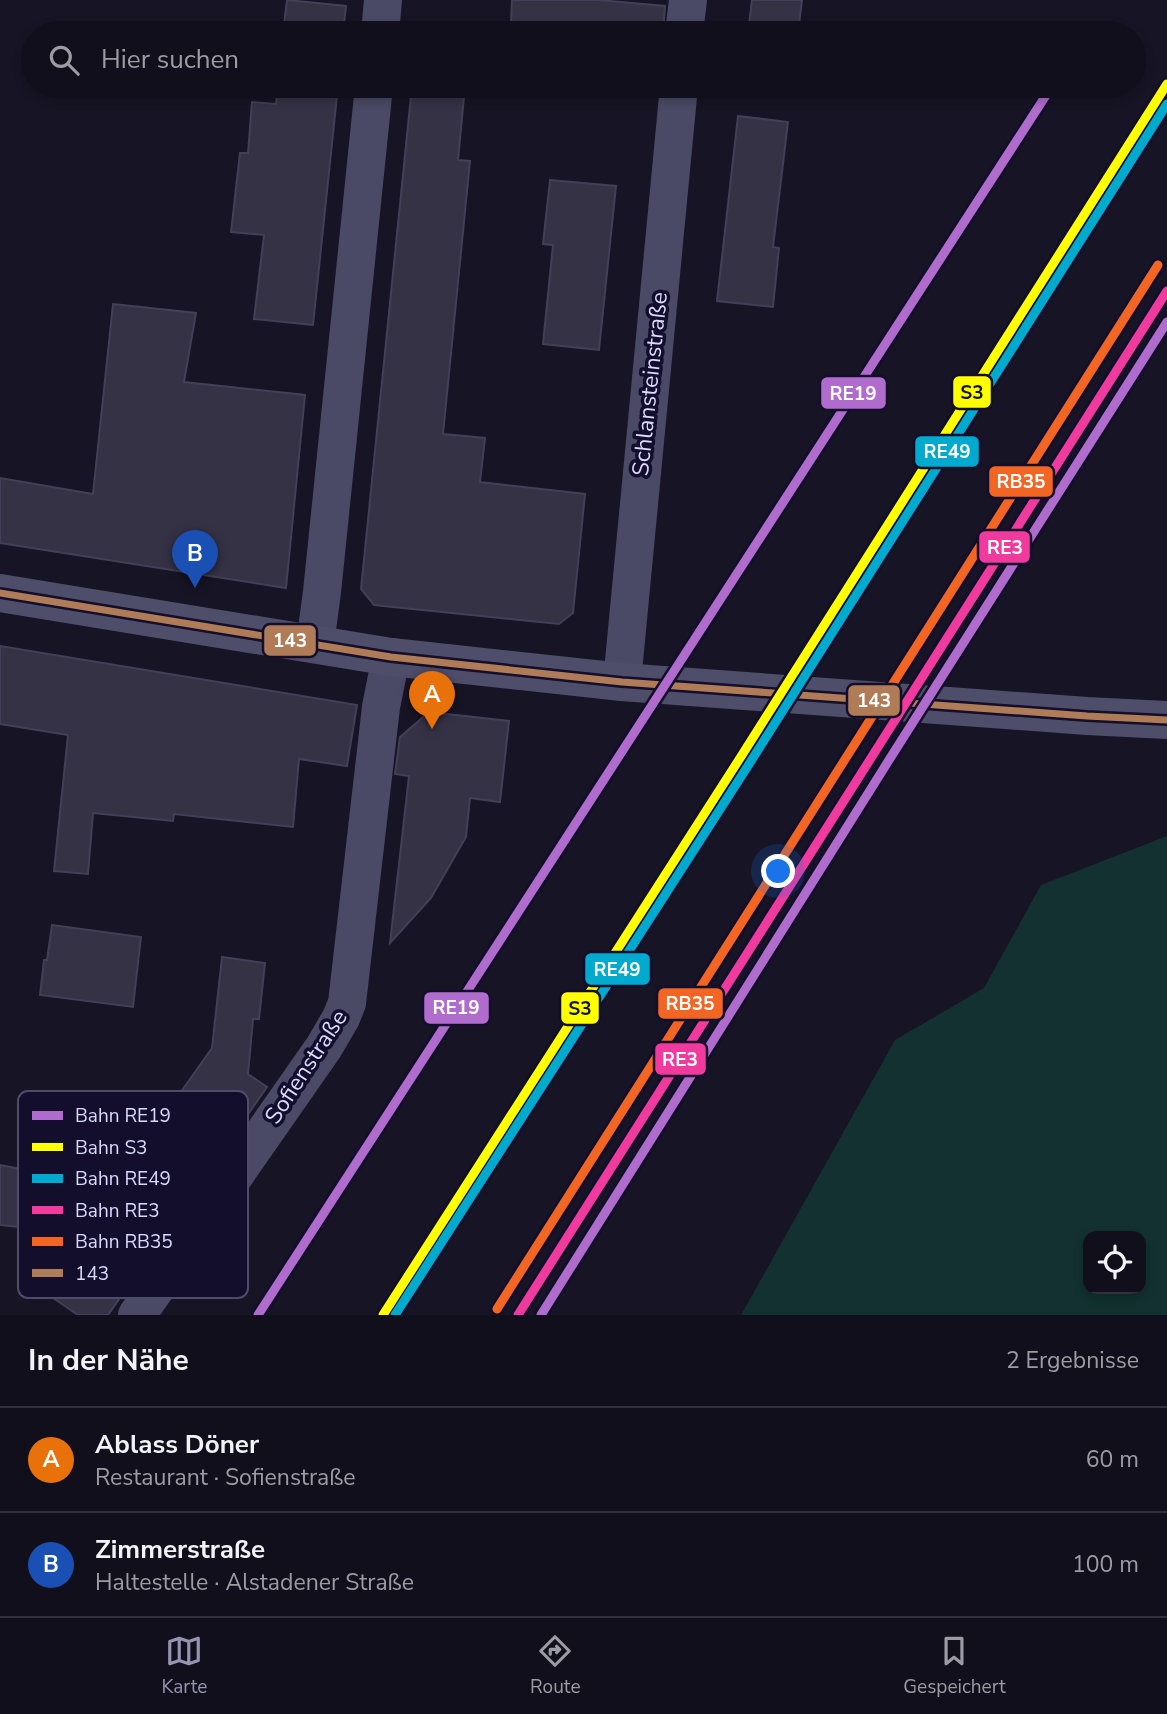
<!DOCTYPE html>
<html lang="de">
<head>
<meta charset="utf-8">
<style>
	:root { --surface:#110f1c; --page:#1e1d29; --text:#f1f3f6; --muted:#9c9ca3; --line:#302f3b; --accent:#9694b3 }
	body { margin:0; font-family:"Nunito Sans",sans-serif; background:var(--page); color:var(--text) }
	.controls { position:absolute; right:21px; bottom:21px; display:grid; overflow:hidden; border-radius:14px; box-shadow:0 4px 10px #0003 }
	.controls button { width:63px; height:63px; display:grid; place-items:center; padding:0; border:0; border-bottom:2px solid var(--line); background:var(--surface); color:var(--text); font:35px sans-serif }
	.you { position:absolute; left:779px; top:872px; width:24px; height:24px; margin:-18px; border:5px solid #fff; border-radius:50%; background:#1a73e8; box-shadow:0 0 0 10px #1a73e833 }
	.badge { display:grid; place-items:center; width:46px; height:46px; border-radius:50%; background:var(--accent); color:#fff; font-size:23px; font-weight:700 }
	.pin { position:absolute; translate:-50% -58px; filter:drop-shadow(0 2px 4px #0008) }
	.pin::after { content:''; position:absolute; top:37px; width:24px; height:21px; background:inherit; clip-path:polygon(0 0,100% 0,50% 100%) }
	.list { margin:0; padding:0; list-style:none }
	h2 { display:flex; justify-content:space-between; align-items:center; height:91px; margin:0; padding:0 28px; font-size:30px }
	h2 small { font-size:23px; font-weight:400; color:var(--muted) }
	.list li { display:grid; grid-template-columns:46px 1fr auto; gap:21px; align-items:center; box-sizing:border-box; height:105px; padding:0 28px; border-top:2px solid var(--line) }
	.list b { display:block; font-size:26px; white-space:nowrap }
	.list p { margin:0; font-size:23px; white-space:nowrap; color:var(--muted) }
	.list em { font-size:23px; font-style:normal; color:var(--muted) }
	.icon { flex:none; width:38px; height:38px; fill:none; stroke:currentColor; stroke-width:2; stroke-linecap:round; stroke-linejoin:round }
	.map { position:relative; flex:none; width:1167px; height:1315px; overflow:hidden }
	.search { position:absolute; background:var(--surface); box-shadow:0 4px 10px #0003; left:21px; right:21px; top:21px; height:77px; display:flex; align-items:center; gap:18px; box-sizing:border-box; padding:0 24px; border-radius:38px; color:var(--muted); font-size:26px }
	.sheet { height:301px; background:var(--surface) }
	nav { display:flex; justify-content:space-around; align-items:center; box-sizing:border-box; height:98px; border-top:2px solid var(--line); background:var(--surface); font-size:19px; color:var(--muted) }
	nav a { display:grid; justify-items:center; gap:4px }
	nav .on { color:var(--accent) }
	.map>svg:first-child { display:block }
	.green { fill:#123130; fill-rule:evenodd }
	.building { fill:#353246; stroke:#433f58; stroke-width:2 }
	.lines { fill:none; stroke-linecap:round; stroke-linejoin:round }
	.street { stroke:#4a4a66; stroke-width:38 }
	.secondary { stroke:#4e4e6b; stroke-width:38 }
	.bus-1-casing { stroke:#120e2b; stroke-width:12 }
	.bus-1 { stroke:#b07c57; stroke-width:7 }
	.rail-1-casing { stroke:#120e2b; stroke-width:14 }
	.rail-2-casing { stroke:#120e2b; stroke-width:14 }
	.rail-3-casing { stroke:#120e2b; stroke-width:14 }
	.rail-4-casing { stroke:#120e2b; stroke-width:14 }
	.rail-5-casing { stroke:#120e2b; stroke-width:14 }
	.rail-1 { stroke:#b06ccc; stroke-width:9 }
	.rail-2 { stroke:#ff0; stroke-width:9 }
	.rail-3 { stroke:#00a9ce; stroke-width:9 }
	.rail-4 { stroke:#f13a9d; stroke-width:9 }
	.rail-5 { stroke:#f26522; stroke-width:9 }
	.labels { text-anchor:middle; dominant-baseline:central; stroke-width:7; stroke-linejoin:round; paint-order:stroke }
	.street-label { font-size:23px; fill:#dbd9ff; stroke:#120e2b }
	.key { fill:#120e2b; stroke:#4e4b6b; stroke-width:2 }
	.key-label { font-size:19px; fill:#dbd9ff }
	.line-badge { stroke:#120e2b; stroke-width:2.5 }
	.badge-label { font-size:19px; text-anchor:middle; font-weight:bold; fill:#fff }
	.pale-badge-label { font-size:19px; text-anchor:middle; font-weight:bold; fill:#111 }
</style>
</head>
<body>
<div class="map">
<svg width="1167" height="1315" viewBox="0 0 1167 1315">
	<rect width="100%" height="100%" fill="#171425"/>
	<!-- green -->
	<path class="green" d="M1167,836V1315H741L895,1040L984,988L1041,885ZM1088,1236H1141V1289H1088Z"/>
	<!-- building -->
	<g class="building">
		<path d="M287,0L346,6L343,33H283Z"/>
		<path d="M512,0H599L665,6L663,33H595L511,24Z"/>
		<path d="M752,0H802L798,33H748Z"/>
		<path d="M278,86H338L313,325L254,319L264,235L231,232L240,153H248L252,102L276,104Z"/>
		<path d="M412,86H465L458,160L470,161L443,434L485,438L480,482L585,494L573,613L559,624L374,605L361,589Z"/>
		<path d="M738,116L788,122L773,247L779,248L773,307L717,301Z"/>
		<path d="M550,180L616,186L599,350L543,344L553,245L543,244Z"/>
		<path d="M113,304L196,313L184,382L305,395L286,588L0,543V478L93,494Z"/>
		<path d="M0,646L357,705L347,766L299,759L293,827L174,814L173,821L93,813L88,874L54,871L68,735L0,724Z"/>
		<path d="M429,712L509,721L500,802L470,798L466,837L431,898L390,943L409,776L395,774L400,737Z"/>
		<path d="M52,925L141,937L133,1007L40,995L44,960H47Z"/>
		<path d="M222,957L265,963L259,1019H253L248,1074L267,1087L108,1315H78L43,1291L83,1233H81L212,1048Z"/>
		<path d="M30,1098L69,1115L58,1231L0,1225V1165L21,1169Z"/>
	</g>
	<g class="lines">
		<!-- street -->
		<g class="street">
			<path d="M380,33L383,0"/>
			<path d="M684,33L688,0"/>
			<path d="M315,644L322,592L374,86"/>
			<path d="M622,682L679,86"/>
			<path d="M137,1315L324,1047L341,1018L347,1003L381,707L391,657"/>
		</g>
		<!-- secondary -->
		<path class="secondary" d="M0,593L391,657L622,682L1087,716L1167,720"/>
		<defs>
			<path id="bus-1" d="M0,593L391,657L622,682L1087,716L1167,720"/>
		</defs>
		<!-- bus-1 casing -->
		<use href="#bus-1" class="bus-1-casing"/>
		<!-- bus-1 -->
		<use href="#bus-1" class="bus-1"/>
		<defs>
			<g id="rail-1">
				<path d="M258,1315L1052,86"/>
				<path d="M541,1315L889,760L1167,322"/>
			</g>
			<path id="rail-2" d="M383,1315L742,755L1167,84"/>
			<path id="rail-3" d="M395,1315L751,761L1167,104"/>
			<path id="rail-4" d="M518,1315L1167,291"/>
			<path id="rail-5" d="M497,1309L1158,265"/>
		</defs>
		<!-- rail-1 casing -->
		<use href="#rail-1" class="rail-1-casing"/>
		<!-- rail-2 casing -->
		<use href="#rail-2" class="rail-2-casing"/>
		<!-- rail-3 casing -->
		<use href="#rail-3" class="rail-3-casing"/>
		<!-- rail-4 casing -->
		<use href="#rail-4" class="rail-4-casing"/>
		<!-- rail-5 casing -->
		<use href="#rail-5" class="rail-5-casing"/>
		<!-- rail-1 -->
		<use href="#rail-1" class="rail-1"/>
		<!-- rail-2 -->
		<use href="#rail-2" class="rail-2"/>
		<!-- rail-3 -->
		<use href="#rail-3" class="rail-3"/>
		<!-- rail-4 -->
		<use href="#rail-4" class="rail-4"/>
		<!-- rail-5 -->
		<use href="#rail-5" class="rail-5"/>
	</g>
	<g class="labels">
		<!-- street labels -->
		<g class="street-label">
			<text transform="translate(650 384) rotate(-84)">Schlansteinstraße</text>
			<text transform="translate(306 1067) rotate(-57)">Sofienstraße</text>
		</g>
	</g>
	<!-- legend -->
	<rect x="18" y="1091" width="230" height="207" rx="10" class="key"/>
	<rect x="32" y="1111" width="31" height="9" fill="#b06ccc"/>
	<rect x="32" y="1143" width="31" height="8" fill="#ff0"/>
	<rect x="32" y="1174" width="31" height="9" fill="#00a9ce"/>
	<rect x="32" y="1206" width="31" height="8" fill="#f13a9d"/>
	<rect x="32" y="1237" width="31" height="9" fill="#f26522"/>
	<rect x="32" y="1269" width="31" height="8" fill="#b07c57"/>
	<g class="key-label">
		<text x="75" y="1122">Bahn RE19</text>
		<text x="75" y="1154">Bahn S3</text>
		<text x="75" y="1185">Bahn RE49</text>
		<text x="75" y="1217">Bahn RE3</text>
		<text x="75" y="1248">Bahn RB35</text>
		<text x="75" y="1280">143</text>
	</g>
	<g class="line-badge">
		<rect x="952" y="375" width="40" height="34" rx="7" fill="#ff0"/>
		<rect x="820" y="376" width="67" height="34" rx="7" fill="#b06ccc"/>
		<rect x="914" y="435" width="66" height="33" rx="7" fill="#00a9ce"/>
		<rect x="988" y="465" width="66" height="33" rx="7" fill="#f26522"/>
		<rect x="978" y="530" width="53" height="34" rx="7" fill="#f13a9d"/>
		<rect x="263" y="624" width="54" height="33" rx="7" fill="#b07c57"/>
		<rect x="847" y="684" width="54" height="33" rx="7" fill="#b07c57"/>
		<rect x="584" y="952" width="67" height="34" rx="7" fill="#00a9ce"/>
		<rect x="657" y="987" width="67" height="33" rx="7" fill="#f26522"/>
		<rect x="423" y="991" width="67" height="34" rx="7" fill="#b06ccc"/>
		<rect x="560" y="991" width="40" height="34" rx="7" fill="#ff0"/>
		<rect x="654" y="1042" width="53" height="34" rx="7" fill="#f13a9d"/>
	</g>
	<g class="badge-label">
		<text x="853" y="400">RE19</text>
		<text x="947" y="458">RE49</text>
		<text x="1021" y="488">RB35</text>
		<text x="1005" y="554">RE3</text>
		<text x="290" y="647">143</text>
		<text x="874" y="707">143</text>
		<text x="617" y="976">RE49</text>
		<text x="690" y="1010">RB35</text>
		<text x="456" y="1014">RE19</text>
		<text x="680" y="1066">RE3</text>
	</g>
	<g class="pale-badge-label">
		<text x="972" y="399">S3</text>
		<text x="580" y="1015">S3</text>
	</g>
</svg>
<div class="controls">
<button><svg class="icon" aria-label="locate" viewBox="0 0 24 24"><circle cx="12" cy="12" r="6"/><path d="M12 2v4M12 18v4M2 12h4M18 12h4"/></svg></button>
</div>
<div class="you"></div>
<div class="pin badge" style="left:432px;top:729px;background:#e8710a">A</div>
<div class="pin badge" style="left:195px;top:588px;background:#1a4fb4">B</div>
<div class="search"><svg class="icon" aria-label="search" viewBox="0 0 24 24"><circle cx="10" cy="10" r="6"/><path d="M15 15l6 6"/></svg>Hier suchen</div>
</div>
<section class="sheet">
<h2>In der Nähe<small>2 Ergebnisse</small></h2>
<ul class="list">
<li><span class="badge" style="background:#e8710a">A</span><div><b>Ablass Döner</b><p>Restaurant · Sofienstraße</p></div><em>60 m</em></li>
<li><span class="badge" style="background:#1a4fb4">B</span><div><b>Zimmerstraße</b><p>Haltestelle · Alstadener Straße</p></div><em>100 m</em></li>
</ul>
</section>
<nav>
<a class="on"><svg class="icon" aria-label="map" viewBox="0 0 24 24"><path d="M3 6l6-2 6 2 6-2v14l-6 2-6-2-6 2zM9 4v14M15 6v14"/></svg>Karte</a>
<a><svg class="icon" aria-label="directions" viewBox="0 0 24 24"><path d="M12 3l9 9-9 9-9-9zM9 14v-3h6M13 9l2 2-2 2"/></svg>Route</a>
<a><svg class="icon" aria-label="saved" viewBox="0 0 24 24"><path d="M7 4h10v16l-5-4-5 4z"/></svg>Gespeichert</a>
</nav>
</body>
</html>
